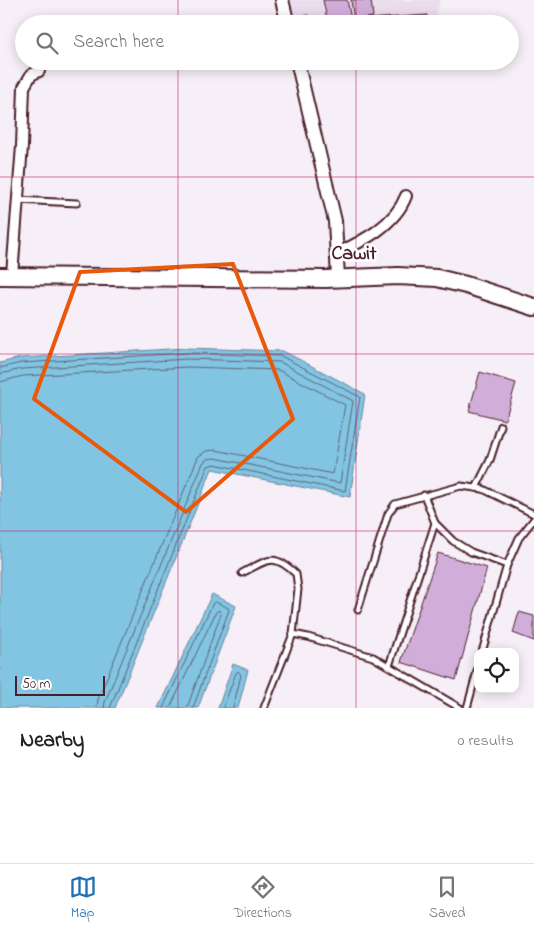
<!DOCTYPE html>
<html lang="en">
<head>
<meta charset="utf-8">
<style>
	:root { --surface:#fff; --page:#f2f2f2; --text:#202124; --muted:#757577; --line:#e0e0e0; --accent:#1f6fb2 }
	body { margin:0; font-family:"Indie Flower",sans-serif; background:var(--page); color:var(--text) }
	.controls { position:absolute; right:15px; bottom:15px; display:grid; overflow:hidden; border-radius:10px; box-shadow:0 2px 12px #0003 }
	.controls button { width:45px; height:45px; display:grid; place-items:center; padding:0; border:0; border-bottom:1px solid var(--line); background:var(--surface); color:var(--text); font:25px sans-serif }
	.scale { position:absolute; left:15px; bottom:12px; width:90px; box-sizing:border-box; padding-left:5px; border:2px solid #4a1f2b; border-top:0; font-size:14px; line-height:18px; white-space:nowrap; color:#4a1f2b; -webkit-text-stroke:4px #fff; paint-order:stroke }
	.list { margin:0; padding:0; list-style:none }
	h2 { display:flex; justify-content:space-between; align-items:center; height:65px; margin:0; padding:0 20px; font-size:21px }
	h2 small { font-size:16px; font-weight:400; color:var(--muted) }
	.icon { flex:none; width:28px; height:28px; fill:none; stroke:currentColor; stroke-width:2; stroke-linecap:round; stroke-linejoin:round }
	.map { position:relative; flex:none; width:534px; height:708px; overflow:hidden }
	.search { position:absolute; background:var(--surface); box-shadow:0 2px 12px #0003; left:15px; right:15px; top:15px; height:55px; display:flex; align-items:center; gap:12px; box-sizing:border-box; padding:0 18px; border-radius:28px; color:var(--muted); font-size:19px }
	.sheet { height:155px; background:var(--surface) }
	nav { display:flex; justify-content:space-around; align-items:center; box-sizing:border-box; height:70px; border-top:1px solid var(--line); background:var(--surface); font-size:14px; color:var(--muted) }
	nav a { display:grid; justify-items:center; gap:2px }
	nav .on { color:var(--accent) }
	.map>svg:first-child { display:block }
	.built { fill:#ebdcee }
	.water { fill:#81c5e2; stroke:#6b8399 }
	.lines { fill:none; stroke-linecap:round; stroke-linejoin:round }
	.shore { stroke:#606174; stroke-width:1 }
	.building { fill:#d1aed9; stroke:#4a1f2b }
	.service-casing { stroke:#4a1f2b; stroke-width:9 }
	.minor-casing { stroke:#4a1f2b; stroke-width:14 }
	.tertiary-casing { stroke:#4a1f2b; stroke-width:16 }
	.primary-casing { stroke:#4a1f2b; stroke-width:20 }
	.service { stroke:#fff; stroke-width:5 }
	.minor { stroke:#fff; stroke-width:10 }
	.tertiary { stroke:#fff; stroke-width:12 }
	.primary { stroke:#fff; stroke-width:16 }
	.marked { fill:none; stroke:#e8590c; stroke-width:4; stroke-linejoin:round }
	.grid { fill:none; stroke:#c2185b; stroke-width:1; stroke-opacity:0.55 }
	.labels { text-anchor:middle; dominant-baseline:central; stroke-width:5; stroke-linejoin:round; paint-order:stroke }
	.quarter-label { font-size:20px; font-weight:bold; fill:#4a1f2b; stroke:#fff }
</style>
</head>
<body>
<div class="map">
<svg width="534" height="708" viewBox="0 0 534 708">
	<rect width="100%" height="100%" fill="#f6eff7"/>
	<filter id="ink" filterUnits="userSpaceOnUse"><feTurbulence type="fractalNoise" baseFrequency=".02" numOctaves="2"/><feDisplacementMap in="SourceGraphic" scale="10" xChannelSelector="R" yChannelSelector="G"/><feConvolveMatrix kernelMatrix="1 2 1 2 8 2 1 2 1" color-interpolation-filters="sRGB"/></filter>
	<g filter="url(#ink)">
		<!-- built -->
		<path class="built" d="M291,0H440L434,24H297Z"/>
		<!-- water -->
		<g class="water">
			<path d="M187,348L283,351L365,394L350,497L212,469L115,708H0V363L20,358Z"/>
			<path d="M212,594L236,606L198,708H158Z"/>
			<path d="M233,664L248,670L238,708H218Z"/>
		</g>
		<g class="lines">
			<!-- shore -->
			<g class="shore">
				<path d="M0,368L21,363L187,353L281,356L360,397L345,491L214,464L208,466L110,708"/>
				<path d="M0,374L22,369L187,359L280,362L353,401L340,483L215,458L207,459L203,463L105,702L104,708"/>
				<path d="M0,382L23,376L188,367L278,370L345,405L333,474L216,450L206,451L198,457L98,699L97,708"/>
				<path d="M163,708L213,603L216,602L228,608L229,610L193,708"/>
				<path d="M170,708L216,612L219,610L221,614L187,708"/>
				<path d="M223,708L236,673L238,671L241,675L233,708"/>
			</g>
		</g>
		<!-- building -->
		<g class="building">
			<path d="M323,0H347L352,24H328Z"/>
			<path d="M351,0H371L373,17L354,20Z"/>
			<path d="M308,15L310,24H297L295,18Z"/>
			<path d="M427,15L428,24H353V20Z"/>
			<path d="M480,372L516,383L505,420L469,411Z"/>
			<path d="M438,553L487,568L456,680L401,662Z"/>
			<path d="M519,612L534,616V641L513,633Z"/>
		</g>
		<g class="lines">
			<defs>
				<g id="service">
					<path d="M17,200L77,203"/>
					<path d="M476,488L490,460L501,426"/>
					<path d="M435,523L453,541L471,552L507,565"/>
					<path d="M242,573C268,560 273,552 296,574L298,589L293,634L264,708"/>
					<path d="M358,610L388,514L395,504L461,486L483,489L534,514"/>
					<path d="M293,634L308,637L373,657L460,708"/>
					<path d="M482,652L507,565L519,538L534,519"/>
					<path d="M389,666L435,523L424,495"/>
					<path d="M467,708L478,668"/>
				</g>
				<g id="minor">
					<path d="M336,254C363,241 395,225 406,196"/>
					<path d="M12,275L22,146L24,87L31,75L39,71"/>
				</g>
				<g id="tertiary">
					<path d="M282,0L288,24"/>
					<path d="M297,61L335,221L338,278"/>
				</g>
				<path id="primary" d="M0,276L326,279L398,276L437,278L466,285L534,307"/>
			</defs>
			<!-- service casing -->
			<use href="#service" class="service-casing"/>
			<!-- minor casing -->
			<use href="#minor" class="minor-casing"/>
			<!-- tertiary casing -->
			<use href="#tertiary" class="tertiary-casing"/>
			<!-- primary casing -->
			<use href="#primary" class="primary-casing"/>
			<!-- service -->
			<use href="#service" class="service"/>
			<!-- minor -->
			<use href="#minor" class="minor"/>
			<!-- tertiary -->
			<use href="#tertiary" class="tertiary"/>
			<!-- primary -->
			<use href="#primary" class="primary"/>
		</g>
	</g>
	<!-- marked area -->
	<path class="marked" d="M233,264L293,419L186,512L34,399L80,272Z"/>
	<!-- grid -->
	<path class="grid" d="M178,0V24M356,0V24M178,61V708M356,61V708M0,177H534M0,354H534M0,531H534"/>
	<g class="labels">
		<!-- quarter labels -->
		<g class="quarter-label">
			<text x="354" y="254">Cawit</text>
		</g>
	</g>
</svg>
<div class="controls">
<button><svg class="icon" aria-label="locate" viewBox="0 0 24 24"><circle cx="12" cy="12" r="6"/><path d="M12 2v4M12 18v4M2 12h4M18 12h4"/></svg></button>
</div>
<div class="scale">50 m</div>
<div class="search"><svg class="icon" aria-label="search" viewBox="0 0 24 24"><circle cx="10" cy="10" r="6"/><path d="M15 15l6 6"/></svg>Search here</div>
</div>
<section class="sheet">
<h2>Nearby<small>0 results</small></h2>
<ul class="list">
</ul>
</section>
<nav>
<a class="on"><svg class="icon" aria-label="map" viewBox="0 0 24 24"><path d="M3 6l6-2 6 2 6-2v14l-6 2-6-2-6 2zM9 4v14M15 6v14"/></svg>Map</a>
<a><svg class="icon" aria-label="directions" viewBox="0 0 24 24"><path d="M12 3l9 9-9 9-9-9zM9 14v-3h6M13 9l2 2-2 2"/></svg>Directions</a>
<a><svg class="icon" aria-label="saved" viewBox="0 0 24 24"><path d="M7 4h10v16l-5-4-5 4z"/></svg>Saved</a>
</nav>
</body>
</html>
